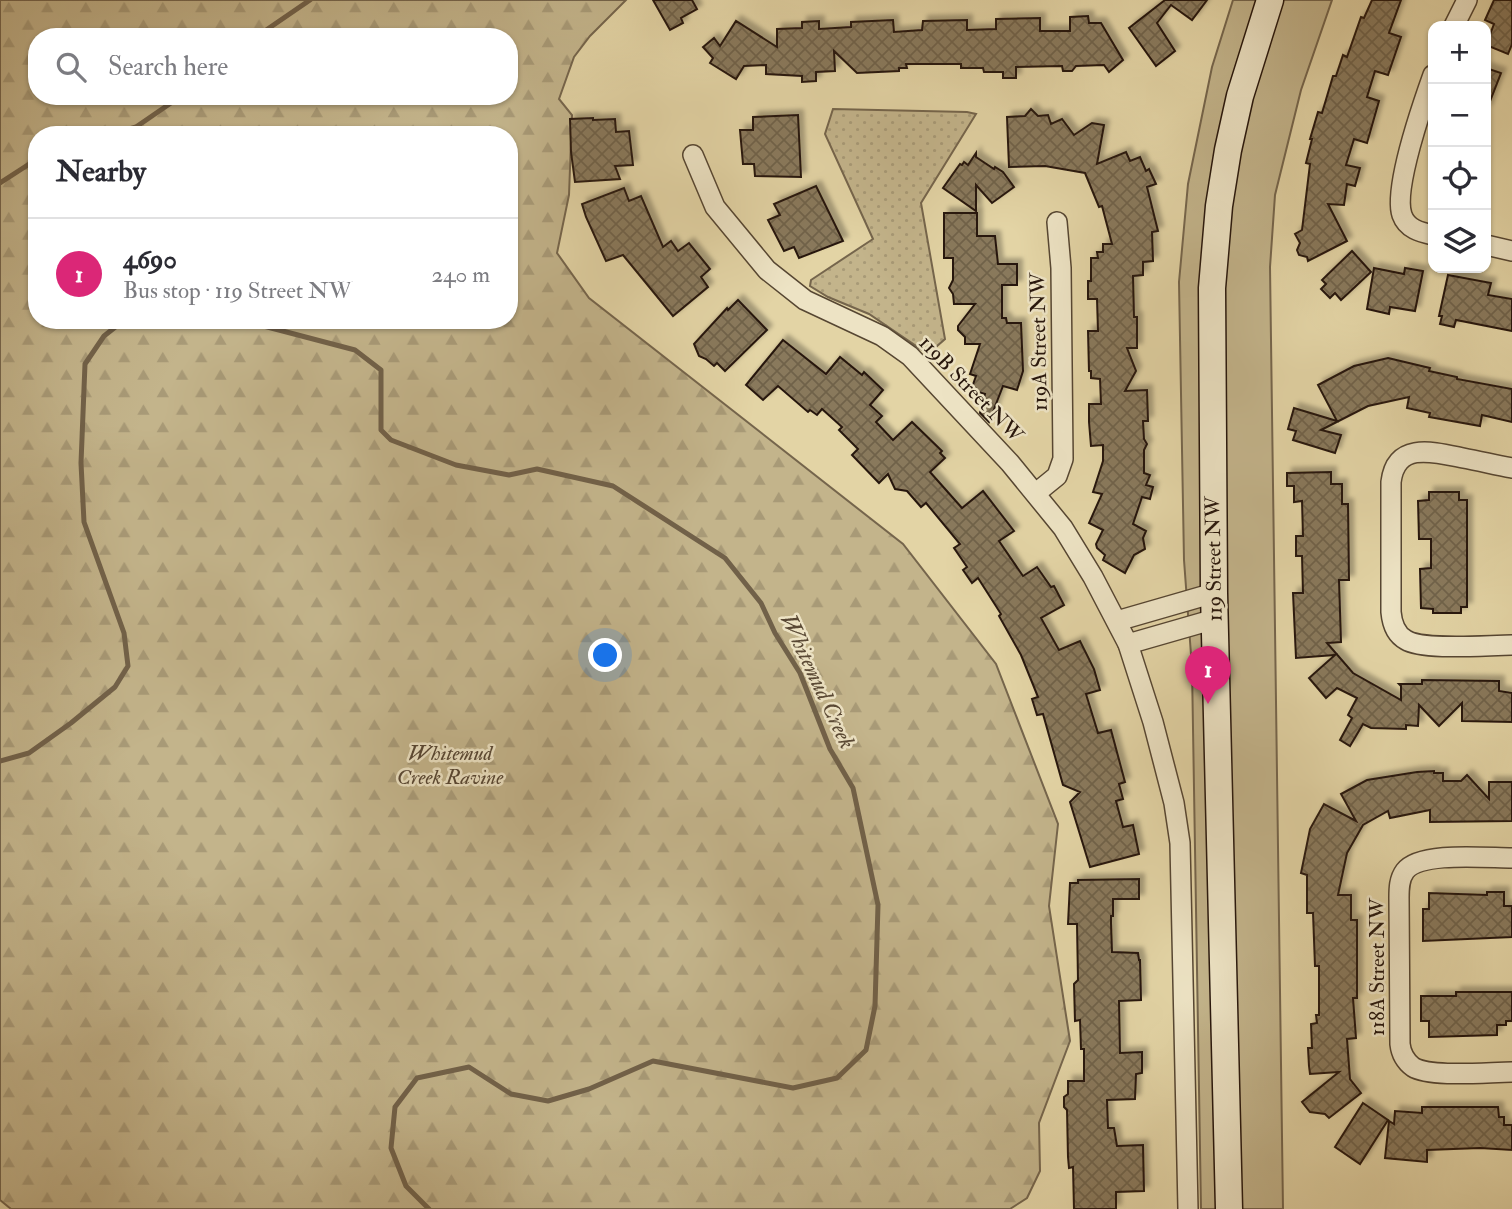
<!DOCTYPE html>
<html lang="en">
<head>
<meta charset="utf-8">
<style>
	:root { --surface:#fff; --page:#f2f2f3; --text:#2b2b33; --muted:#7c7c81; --line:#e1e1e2; --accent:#db2777 }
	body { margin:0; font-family:"IM FELL Double Pica",serif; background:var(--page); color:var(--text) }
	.controls { position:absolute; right:21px; top:21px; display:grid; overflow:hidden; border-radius:14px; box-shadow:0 2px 5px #0004 }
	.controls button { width:63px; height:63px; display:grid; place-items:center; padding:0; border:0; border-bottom:2px solid var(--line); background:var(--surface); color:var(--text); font:35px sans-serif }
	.you { position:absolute; left:606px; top:656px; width:24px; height:24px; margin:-18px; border:5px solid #fff; border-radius:50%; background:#1a73e8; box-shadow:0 0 0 10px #1a73e833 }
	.badge { display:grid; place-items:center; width:46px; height:46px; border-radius:50%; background:var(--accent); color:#fff; font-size:23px; font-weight:700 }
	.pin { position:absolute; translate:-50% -58px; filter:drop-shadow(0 2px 4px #0008) }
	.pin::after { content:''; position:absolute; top:37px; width:24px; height:21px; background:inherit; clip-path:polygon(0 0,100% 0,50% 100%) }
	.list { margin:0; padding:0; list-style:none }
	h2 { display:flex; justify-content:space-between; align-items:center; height:91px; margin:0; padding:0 28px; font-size:30px }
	h2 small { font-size:23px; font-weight:400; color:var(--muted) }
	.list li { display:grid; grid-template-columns:46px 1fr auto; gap:21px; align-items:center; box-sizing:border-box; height:112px; padding:0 28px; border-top:2px solid var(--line) }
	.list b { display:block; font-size:26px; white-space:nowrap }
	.list p { margin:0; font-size:23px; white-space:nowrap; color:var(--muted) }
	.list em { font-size:23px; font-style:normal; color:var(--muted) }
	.icon { flex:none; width:38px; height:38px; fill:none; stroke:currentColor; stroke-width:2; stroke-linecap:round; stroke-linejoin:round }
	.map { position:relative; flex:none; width:1512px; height:1209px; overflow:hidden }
	.search { position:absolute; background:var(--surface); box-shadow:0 2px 5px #0004; left:28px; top:28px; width:490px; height:77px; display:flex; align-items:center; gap:18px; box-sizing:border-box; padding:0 24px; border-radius:28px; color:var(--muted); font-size:26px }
	.panel { position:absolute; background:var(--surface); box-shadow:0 2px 5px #0004; left:28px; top:126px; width:490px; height:203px; border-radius:28px }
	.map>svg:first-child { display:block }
	.green { fill:#c3b48b; stroke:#75654c; stroke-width:2 }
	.forest { fill:url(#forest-firs); stroke:#75654c; stroke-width:2; fill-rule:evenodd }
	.park { fill:url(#park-dots); stroke:#75654c; stroke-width:2 }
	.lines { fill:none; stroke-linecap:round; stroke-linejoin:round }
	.stream { stroke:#716149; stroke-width:5 }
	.building { fill:url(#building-cross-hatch); stroke:#27160c; stroke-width:2; filter:url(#shadow) }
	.street-casing { stroke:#564632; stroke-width:22 }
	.secondary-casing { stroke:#27160c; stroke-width:29 }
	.street { stroke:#ede3c4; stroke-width:19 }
	.secondary { stroke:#ede3c4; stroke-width:26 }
	.labels { text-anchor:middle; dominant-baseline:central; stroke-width:5; stroke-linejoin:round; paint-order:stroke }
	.street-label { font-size:21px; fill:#27160c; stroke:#ede3c4 }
	.park-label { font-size:21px; font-style:italic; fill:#564532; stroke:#ede3c4 }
	.water-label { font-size:23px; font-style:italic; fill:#594834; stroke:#ede3c4 }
</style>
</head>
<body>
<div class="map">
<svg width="1512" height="1209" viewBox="0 0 1512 1209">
	<defs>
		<pattern id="forest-firs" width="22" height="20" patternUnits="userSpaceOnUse" patternTransform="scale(1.75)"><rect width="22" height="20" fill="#c3b48b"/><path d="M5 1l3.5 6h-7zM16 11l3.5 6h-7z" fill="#a89a77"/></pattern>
		<pattern id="park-dots" width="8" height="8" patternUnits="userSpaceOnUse" patternTransform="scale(1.75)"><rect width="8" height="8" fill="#c3b48b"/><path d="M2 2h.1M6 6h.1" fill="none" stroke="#a89a77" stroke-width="1.8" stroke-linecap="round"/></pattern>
		<pattern id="building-cross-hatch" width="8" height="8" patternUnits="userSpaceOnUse" patternTransform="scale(1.75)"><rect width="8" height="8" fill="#89795c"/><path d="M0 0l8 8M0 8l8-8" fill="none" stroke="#70624a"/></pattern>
		<filter id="shadow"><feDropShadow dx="5" dy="-5" stdDeviation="2" flood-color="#0004"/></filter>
	</defs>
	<rect width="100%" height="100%" fill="#e3d4a5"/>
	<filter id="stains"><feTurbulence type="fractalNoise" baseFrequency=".00286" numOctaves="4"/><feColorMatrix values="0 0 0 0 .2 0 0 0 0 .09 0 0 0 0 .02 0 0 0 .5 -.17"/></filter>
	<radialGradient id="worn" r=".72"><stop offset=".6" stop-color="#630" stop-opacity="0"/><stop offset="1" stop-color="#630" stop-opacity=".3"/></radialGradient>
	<!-- green -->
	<path class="green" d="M1233,0H1332L1301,90L1275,195L1270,267L1283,1209H1201L1192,668L1184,560L1179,282L1188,184L1212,67Z"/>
	<!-- forest -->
	<path class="forest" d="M0,0H626L590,36L574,57L559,99L572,115L569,195L557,253L589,298L903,544L996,664L1058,824L1049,906L1070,1041L1039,1123L1040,1171L1027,1198L1010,1209H11L0,1200ZM37,37H509V96H37ZM37,135H509V320H37Z"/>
	<!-- park -->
	<path class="park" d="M833,109L967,112L976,114L921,203L945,339L928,354L869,314L828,297L810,286L811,280L873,239L825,134Z"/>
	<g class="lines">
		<!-- stream -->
		<g class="stream">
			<path d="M256,37L310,0"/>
			<path d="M109,135L136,127L181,96"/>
			<path d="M0,183L37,159"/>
			<path d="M0,761L29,753L71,723L115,687L128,666L124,633L84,522L81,463L85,364L104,336L123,321L256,324L355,350L381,370V430L391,440L456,465L509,475L537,469L613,486L725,558L761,603L775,633L800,673L830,749L853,788L878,905L875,1006L866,1050L837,1078L793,1088L653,1061L589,1089L548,1101L511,1094L469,1067L417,1078L395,1107L391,1148L406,1186L429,1209"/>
		</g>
	</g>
	<!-- building -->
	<g class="building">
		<path d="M653,0H692L697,9L681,18L683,23L670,30Z"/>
		<path d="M1165,0H1207L1192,20L1171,5L1157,23L1175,51L1156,66L1129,28Z"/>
		<path d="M1372,0H1401L1389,33L1401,37L1388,75L1375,71L1367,97L1379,101L1367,143L1354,139L1346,165L1360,168L1355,186L1347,184L1344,205L1328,204L1347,241L1308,261L1307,257L1299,255L1297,250L1300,243L1295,234L1302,230L1310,164L1306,163L1312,139H1310L1318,112L1322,113L1333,76H1336L1343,55L1347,57L1361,17L1364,18Z"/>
		<path d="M1494,0H1512V44L1508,54L1486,45L1494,24L1485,20Z"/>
		<path d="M1088,16L1089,23H1101L1123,60L1109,72L1104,65L1076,66L1072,71H1063L1062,66L1016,67V78H1003V72H984L983,68H961V64H906L907,68H899V71L857,73L834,51L835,71L816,72V81L802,82V76L766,74V65L744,66L736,79L710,63L713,58L703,47L714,38L720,46L736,21L777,47V29L802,28V22L819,21V29L851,27V22L893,20L894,32L922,30L923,21L967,20V30L996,29V19L1040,18V31H1070V17Z"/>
		<path d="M1486,68L1501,73L1487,109H1486Z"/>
		<path d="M1031,109L1038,116L1048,115L1051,124L1062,119L1074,135L1092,123L1104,125L1097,164L1126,152L1130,161L1140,157L1146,171L1149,169L1156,184L1147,187L1158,231L1152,232L1153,261L1143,262V275L1133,276L1134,317H1137V348H1127L1136,371L1125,391L1147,390L1148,421H1143L1144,439L1147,444L1144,450V473L1150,475L1146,485L1153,487L1150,499L1142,497L1133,524L1146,531L1143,538L1145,549L1134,555L1125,573L1103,560L1105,555L1097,548L1096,544L1103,530L1089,523L1102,494L1093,492L1103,461V445L1091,446L1089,422V404H1101L1100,379L1091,378V371H1089L1088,331H1098L1097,299H1088V281H1091V258H1098L1097,252H1103V244H1112L1102,206L1099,207L1085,173L1045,166L1009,167L1007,117L1025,116Z"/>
		<path d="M798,115L801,177L755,176L754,164H743L740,130H753V117Z"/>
		<path d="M593,118V120L615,119L616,132L629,131L633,165L615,166L620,179L575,182L571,152L570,119Z"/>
		<path d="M976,153V157L994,169L995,167L1003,172L1014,187L992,203L976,185V211L943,188L960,164L962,165L964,162L968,165Z"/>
		<path d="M816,186L843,241L799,258L794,247L784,251L768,220L780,215L774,204Z"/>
		<path d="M624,188L629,201L641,196L663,247L671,241L678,251L689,243L710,269L701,277L708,287L673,316L623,255L606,261L586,217L582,204Z"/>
		<path d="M944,213H977V236H995L998,264H1017V285H1002V318H1006L1007,323H1021L1023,371L1017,390L1003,386L989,422L980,413L985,394L971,390L976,376L970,374L980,344H965V337L958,330V326L975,304H954L953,294L949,288L953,280V258H944Z"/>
		<path d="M1352,251L1371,272L1341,300L1335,293L1330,298L1321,289L1326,284L1322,280Z"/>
		<path d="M1374,268L1404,274L1405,268L1423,271L1415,311L1390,307L1389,314L1367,309Z"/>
		<path d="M1448,275L1491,283L1488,295L1512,299V331L1456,320L1454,327L1440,324L1442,316H1439Z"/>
		<path d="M738,300L767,330L725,371L717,363L714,366L706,359L699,356L694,344L727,308L728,310Z"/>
		<path d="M783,340L826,374L840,357L862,375L864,372L883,390L870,405L882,416L876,422L893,440L912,422L942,451L940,453L945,458L930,472L962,508L983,491L1014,531L999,541L1023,576L1037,567L1051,587L1054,586L1064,605L1041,618L1059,650L1080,641L1094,669L1100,690L1086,694L1098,733L1111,730L1125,782L1119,784L1123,799L1116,801L1123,827L1133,825L1139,854L1090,867L1070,802L1080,792L1063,785L1043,714L1037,715L1032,699L1038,697L1021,655L999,616L1001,614L978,578L972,583L963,570L967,567L954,548L960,544L926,503L921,507L907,491L895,489L888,474L879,483L852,455L858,449L839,430L842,427L822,409L817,415L810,410L808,412L778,386L763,400L746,385Z"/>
		<path d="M1388,358L1430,368L1429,371L1457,377V379L1512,389V422L1482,415L1480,426L1429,417L1430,413L1407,408L1409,397L1368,406L1321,430L1341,435L1335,453L1293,440L1296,431L1288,429L1294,408L1337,421L1318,385L1354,366Z"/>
		<path d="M1331,472V484H1342V504H1348L1349,580H1339L1341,642L1327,643L1353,673L1401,700V686L1399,684H1422V680L1499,681V691L1512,693V722L1462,721V703L1439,726L1419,705L1418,726L1406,725V729L1371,728L1363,724L1350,746L1340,740L1352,718L1348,715L1357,698L1337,688L1326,698L1309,678L1335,655L1296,658L1293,593H1303L1302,556H1296V536H1303L1302,501L1294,502V486H1287V473Z"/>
		<path d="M1429,492H1459V500H1467V607H1461V613H1433V609L1421,608L1420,569L1431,568V539H1419L1418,501L1429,500Z"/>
		<path d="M1434,771V773H1443V781H1461L1467,775L1489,799V782H1512V821L1430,822V810L1390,818L1388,811L1363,825L1347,853L1338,895H1351V920H1357V998H1353L1356,1038L1347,1039L1350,1079L1361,1093L1329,1118L1325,1114L1310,1112L1302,1102L1339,1072L1310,1074L1309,1066L1308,1048H1312L1311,1024L1317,1023L1316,1015H1319V966H1315L1313,913H1307V875L1301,873L1310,829L1324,804L1356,821L1341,794L1367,780L1417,772Z"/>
		<path d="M1139,879V899H1113V916H1111V923L1112,952L1138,953L1139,960H1140L1141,1000L1119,1001L1120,1053L1142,1052V1073L1136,1074L1135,1099L1107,1100L1108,1128H1114L1117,1146L1143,1145L1144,1191L1116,1192V1209H1074L1073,1167L1069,1168L1068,1157L1067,1110L1064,1107V1097L1068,1094V1081H1084V1049H1081L1080,1020L1075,1021L1074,984L1078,980L1077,924H1068L1070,883H1078V880Z"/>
		<path d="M1487,892H1504V906H1512V937L1423,941V909H1429V893L1487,895Z"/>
		<path d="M1456,992H1512V1021H1506V1025H1497V1035L1429,1037V1021H1421V996H1456Z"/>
		<path d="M1363,1103L1388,1120L1360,1164L1335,1147Z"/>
		<path d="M1422,1107H1498L1499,1117H1504V1125H1512V1150L1480,1148L1427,1150V1162L1385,1158L1389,1121L1394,1124L1395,1111L1422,1113Z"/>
	</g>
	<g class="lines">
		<defs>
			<g id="street">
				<path d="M1454,26L1467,0"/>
				<path d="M1433,75C1423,103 1393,189 1402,215C1407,229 1420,232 1433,235"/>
				<path d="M693,155L715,207L767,270L805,300L882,336L910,356L1010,463L1063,528L1093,577L1128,644L1153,722L1174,803L1180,843L1188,1209"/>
				<path d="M1486,245L1512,251"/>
				<path d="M1512,468C1496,465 1479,461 1463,458C1434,452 1396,441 1391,482V612C1392,623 1395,634 1406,640C1424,651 1488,645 1512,645"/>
				<path d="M1036,493L1057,476L1063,459L1061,268L1057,222"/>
				<path d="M1117,621L1214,593"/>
				<path d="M1128,644L1215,619"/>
				<path d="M1512,858C1487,858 1420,851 1405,871C1399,879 1399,889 1399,898L1400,1044C1401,1053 1405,1061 1413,1067C1431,1078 1489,1072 1512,1072"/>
			</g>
			<path id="secondary" d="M1229,1209L1214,593L1212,288L1219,206L1228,150L1240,96L1270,0"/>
		</defs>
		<!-- street casing -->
		<use href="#street" class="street-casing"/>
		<!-- secondary casing -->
		<use href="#secondary" class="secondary-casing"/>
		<!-- street -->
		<use href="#street" class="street"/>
		<!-- secondary -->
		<use href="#secondary" class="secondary"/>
	</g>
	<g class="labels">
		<!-- street labels -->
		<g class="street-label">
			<text transform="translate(1039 342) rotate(-91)">119A Street NW</text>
			<text transform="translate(971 389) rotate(46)">119B Street NW</text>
			<text transform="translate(1214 559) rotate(-91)">119 Street NW</text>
			<text transform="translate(1377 967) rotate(-90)">118A Street NW</text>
		</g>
		<!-- park labels -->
		<g class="park-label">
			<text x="450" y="753">Whitemud<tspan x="450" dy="24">Creek Ravine</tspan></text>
		</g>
		<!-- water labels -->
		<g class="water-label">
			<text transform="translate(818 681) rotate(65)">Whitemud Creek</text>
		</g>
	</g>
	<rect width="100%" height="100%" filter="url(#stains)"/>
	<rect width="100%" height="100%" fill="url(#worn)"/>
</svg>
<div class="controls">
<button>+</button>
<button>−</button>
<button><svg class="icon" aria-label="locate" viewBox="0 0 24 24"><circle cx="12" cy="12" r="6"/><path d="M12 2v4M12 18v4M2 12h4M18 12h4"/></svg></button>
<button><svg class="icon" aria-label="layers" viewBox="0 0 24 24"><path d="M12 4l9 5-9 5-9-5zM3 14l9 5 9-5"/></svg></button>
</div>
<div class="you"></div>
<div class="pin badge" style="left:1208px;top:704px">1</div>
<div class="search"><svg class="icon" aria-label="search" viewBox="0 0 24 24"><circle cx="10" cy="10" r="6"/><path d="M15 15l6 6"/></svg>Search here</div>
<section class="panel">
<h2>Nearby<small></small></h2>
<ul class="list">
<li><span class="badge">1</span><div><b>4690</b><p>Bus stop · 119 Street NW</p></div><em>240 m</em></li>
</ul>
</section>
</div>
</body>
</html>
